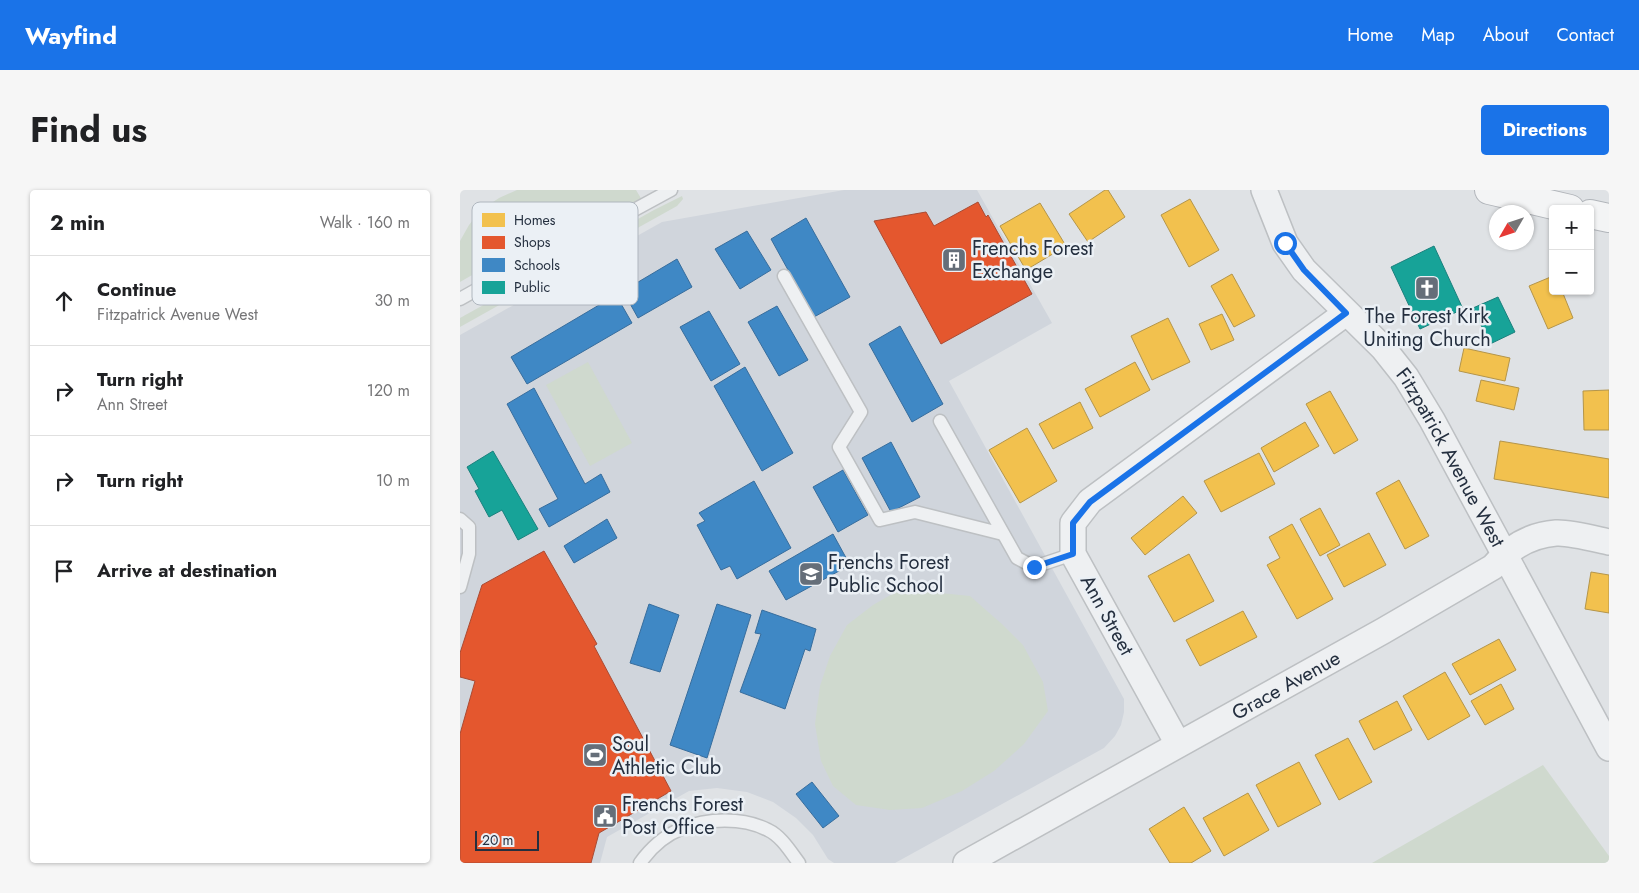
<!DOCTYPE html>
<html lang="en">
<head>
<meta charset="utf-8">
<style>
	:root { --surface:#fff; --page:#f6f6f6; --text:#202124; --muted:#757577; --line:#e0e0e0; --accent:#1a73e8 }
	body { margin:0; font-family:Jost,sans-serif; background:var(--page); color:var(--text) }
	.controls { position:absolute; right:15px; top:15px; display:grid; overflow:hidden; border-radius:5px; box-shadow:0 1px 4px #0004 }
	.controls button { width:45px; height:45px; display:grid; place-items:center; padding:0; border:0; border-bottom:1px solid var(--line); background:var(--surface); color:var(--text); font:25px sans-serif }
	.compass { position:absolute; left:1029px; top:15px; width:45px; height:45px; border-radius:50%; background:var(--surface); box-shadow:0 1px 4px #0004; rotate:231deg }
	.scale { position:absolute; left:15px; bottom:12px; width:64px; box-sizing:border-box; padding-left:5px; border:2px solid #242f3f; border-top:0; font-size:14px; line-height:18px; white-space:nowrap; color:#242f3f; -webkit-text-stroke:4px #ebf0f5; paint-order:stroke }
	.stop { position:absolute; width:15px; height:15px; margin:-11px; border:4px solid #1a73e8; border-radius:50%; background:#fff }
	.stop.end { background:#1a73e8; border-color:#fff; box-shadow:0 1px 5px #0008 }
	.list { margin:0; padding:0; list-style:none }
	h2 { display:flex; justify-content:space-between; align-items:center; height:65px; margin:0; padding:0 20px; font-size:21px }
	h2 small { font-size:16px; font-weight:400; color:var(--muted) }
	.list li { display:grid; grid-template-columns:32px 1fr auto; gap:15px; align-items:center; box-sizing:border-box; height:90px; padding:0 20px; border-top:1px solid var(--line) }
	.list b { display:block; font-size:19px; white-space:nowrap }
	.list p { margin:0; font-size:16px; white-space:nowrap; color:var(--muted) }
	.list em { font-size:16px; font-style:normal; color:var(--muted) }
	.icon { flex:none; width:28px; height:28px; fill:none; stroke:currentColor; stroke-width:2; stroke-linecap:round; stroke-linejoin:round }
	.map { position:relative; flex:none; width:1149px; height:673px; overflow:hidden; border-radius:5px }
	header { display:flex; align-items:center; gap:30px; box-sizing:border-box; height:70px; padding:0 25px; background:var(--accent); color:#fff }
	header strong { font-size:24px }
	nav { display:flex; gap:28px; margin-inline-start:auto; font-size:18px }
	.intro { display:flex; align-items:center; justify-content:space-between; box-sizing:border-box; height:120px; padding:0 30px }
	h1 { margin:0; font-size:35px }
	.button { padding:12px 22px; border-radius:5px; background:var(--accent); color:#fff; font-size:18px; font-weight:700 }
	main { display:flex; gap:30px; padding:0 30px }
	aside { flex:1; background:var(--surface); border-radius:5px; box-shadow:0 1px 4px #0004 }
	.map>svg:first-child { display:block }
	.built { fill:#d0d5dc }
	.green { fill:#cfd9ce }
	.homes { fill:#f2c14e; stroke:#b4954a }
	.shops { fill:#e4572e; stroke:#aa4b33 }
	.schools { fill:#3f88c5; stroke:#376d9d }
	.public { fill:#17a398; stroke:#1b807d }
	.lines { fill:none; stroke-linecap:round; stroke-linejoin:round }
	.service-casing { stroke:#bdc0c3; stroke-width:15 }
	.minor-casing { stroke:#bdc0c3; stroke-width:28 }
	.trunk-casing { stroke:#b1b5ba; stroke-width:30 }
	.service { stroke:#eef0f2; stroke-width:12 }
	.minor { stroke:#eef0f2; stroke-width:25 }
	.trunk { stroke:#f3f4f5; stroke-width:28 }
	.route { stroke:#1a73e8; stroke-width:6 }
	.labels { text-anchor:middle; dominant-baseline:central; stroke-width:5; stroke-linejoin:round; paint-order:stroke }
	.poi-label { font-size:20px; fill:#242f3f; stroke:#ebf0f5; text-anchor:start }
	.street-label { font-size:20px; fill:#242f3f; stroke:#ebf0f5 }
	.key { fill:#ebf0f5; stroke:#afb6be; stroke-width:1 }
	.key-label { font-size:14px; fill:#242f3f }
</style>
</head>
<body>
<header>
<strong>Wayfind</strong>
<nav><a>Home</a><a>Map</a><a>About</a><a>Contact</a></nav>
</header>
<div class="intro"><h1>Find us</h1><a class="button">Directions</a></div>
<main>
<aside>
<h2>2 min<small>Walk · 160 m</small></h2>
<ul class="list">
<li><svg class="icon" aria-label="ahead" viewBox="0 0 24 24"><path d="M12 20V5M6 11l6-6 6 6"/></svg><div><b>Continue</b><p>Fitzpatrick Avenue West</p></div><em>30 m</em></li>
<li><svg class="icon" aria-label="right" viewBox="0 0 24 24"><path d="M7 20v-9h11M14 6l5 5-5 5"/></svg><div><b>Turn right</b><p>Ann Street</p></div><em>120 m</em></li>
<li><svg class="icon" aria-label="right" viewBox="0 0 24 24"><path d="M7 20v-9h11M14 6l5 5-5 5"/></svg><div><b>Turn right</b></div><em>10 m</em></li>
<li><svg class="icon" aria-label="arrive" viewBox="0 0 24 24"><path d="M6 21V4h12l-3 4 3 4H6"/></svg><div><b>Arrive at destination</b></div></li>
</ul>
</aside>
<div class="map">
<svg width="1149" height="673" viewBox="0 0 1149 673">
	<rect width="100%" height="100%" fill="#dfe2e5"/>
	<!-- built -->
	<path class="built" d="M384,0H517L592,133L489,191L664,509V522L661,535L655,546L644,558L435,673H374L368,669L353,645L336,628L313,612L287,602L257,598L229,601L147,647L140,673H0V145L202,32Z"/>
	<!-- green -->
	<g class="green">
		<path d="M57,0H176L182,10C161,20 155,29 134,15L0,92V51L9,35L21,20L39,8Z"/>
		<path d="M222,6L223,9L217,16L0,137V128L194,20Z"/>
		<path d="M128,172L172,253L130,276L86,195Z"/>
		<path d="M441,399L510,406L543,435L563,455L583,492L588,521L564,554L534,581L502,601L462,618L430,620L396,615L373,596L361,571L355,534L360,496L370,466L387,435L413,415Z"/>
		<path d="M1083,575L1149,666V673H912Z"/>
	</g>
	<!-- homes -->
	<g class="homes">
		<path d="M645,0H648L665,27L628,52L609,24Z"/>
		<path d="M730,9L759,60L729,77L701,25Z"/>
		<path d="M580,13L606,56L566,80L540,36Z"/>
		<path d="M772,84L795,126L774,137L751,96Z"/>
		<path d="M1093,86V101H1102L1113,128L1088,139L1069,96Z"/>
		<path d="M762,124L774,150L751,160L739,134Z"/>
		<path d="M708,128L730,172L692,190L671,146Z"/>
		<path d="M1004,158L1050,168L1045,191L999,181Z"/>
		<path d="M675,172L690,200L640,227L625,199Z"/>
		<path d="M1021,190L1059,198L1054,220L1016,211Z"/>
		<path d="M1149,200V240H1124L1123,201Z"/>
		<path d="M870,201L898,250L874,264L846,214Z"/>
		<path d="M620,212L633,238L593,259L579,234Z"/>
		<path d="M845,232L859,256L814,282L801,258Z"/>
		<path d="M567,238L597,291L560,313L529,260Z"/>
		<path d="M1040,251L1149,269V308L1034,289Z"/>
		<path d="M799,263L815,294L761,322L744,291Z"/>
		<path d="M939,290L969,346L945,359L916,303Z"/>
		<path d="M723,306L737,323L685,365L671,348Z"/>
		<path d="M860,318L880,355L860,366L840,329Z"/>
		<path d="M832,334L873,409L837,429L807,375L820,368L809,347Z"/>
		<path d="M909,343L926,375L884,397L867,365Z"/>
		<path d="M729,364L754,411L714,432L688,386Z"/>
		<path d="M1131,382L1149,385V423L1125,419Z"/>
		<path d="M783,421L797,447L740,476L726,450Z"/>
		<path d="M1039,449L1056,480L1010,505L992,474Z"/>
		<path d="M985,482L1010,526L968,550L943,506Z"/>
		<path d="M1041,494L1054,519L1025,535L1011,511Z"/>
		<path d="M937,511L952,540L914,560L899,531Z"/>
		<path d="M888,548L912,592L879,610L855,565Z"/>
		<path d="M839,572L861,614L818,637L796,595Z"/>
		<path d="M788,603L809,640L764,666L743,628Z"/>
		<path d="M724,617L751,661L731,673H710L689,639Z"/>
	</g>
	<!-- shops -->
	<g class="shops">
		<path d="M518,12L526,27L528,25L572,104L481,154L414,31L466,22L474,36Z"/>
		<path d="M84,361L137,454L134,456L211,601L139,643L131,673H0V544L15,491L0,487V463L22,395Z"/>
	</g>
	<!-- schools -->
	<g class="schools">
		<path d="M346,28L390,107L354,127L311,49Z"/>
		<path d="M287,41L311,80L280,99L255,59Z"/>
		<path d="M217,69L232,97L178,128L163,101Z"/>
		<path d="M156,105L172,133L67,194L51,167Z"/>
		<path d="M317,116L348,170L319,186L288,132Z"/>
		<path d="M249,121L280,174L251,191L220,137Z"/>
		<path d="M440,136L483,214L452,232L409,154Z"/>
		<path d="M285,177L333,263L302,281L254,196Z"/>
		<path d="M74,198L125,294L141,284L150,302L89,337L79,319L98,309L47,214Z"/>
		<path d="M431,252L460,307L431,322L402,268Z"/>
		<path d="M383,280L408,325L378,342L353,297Z"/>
		<path d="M294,291L331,358L277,389L270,376L261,380L237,335L245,331L239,323Z"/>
		<path d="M147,329L157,348L114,373L104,356Z"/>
		<path d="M373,344L390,375L326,410L309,381Z"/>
		<path d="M189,414L219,425L200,482L170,473Z"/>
		<path d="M257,414L291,425L247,568L210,555Z"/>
		<path d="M302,420L356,439L350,461L345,459L325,519L280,502L301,444L295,443Z"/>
		<path d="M352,592L379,626L363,638L336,604Z"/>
	</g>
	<!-- public -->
	<g class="public">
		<path d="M974,56L1003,119L960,139L931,77Z"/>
		<path d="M1038,107L1055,142L1030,154L1013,118Z"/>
		<path d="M33,261L78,339L58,350L42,320L29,327L15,301L19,299L7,277Z"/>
	</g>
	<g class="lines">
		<defs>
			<g id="service">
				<path d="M324,86L401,222L379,257L420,330L455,322L543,344"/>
				<path d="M0,109L142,29L165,25L211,0"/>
				<path d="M480,231L557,368L574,377L613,364"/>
				<path d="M0,329L9,337V364L0,397"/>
				<path d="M180,673C190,659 205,645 221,639C247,628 283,627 308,640C321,646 330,661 339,673"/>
			</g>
			<g id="minor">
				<path id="s1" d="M804,0L825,53L844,80L923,158L946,187L972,230L1149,558"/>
				<path d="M718,554L613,364V333L630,311L886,123"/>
				<path id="s2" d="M506,673L923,441L1033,377C1049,358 1070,345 1096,343C1109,342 1135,349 1149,352"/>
			</g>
			<g id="trunk">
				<path d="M1029,0L1110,19"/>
				<path d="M1130,24L1149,28"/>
			</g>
		</defs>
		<!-- service casing -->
		<use href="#service" class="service-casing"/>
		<!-- minor casing -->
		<use href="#minor" class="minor-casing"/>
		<!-- trunk casing -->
		<use href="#trunk" class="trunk-casing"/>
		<!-- service -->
		<use href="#service" class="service"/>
		<!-- minor -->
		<use href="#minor" class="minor"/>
		<!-- trunk -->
		<use href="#trunk" class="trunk"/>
	</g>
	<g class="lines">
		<!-- route -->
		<path class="route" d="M574,377L613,364V333L630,312L886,123L844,80L825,53"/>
	</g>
	<!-- icons -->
	<defs>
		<symbol id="building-square" viewBox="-11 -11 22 22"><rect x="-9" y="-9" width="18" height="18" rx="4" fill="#656e79" stroke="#ebf0f5"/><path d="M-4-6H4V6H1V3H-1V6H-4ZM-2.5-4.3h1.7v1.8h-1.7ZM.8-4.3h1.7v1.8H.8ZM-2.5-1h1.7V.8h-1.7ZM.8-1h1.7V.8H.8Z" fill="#fff"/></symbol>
		<symbol id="church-square" viewBox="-11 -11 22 22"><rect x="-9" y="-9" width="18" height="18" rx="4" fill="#656e79" stroke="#ebf0f5"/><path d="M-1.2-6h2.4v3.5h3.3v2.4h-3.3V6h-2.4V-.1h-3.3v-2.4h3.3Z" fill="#fff"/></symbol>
		<symbol id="school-square" viewBox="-11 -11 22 22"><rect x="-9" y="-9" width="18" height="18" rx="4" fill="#656e79" stroke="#ebf0f5"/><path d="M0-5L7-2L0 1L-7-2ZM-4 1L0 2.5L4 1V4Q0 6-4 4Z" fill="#fff"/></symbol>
		<symbol id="stadium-square" viewBox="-11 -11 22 22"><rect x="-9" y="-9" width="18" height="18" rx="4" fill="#656e79" stroke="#ebf0f5"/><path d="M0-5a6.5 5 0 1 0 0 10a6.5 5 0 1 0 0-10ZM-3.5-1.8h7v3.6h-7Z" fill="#fff"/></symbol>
		<symbol id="civic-square" viewBox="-11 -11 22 22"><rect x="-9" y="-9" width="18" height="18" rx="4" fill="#656e79" stroke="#ebf0f5"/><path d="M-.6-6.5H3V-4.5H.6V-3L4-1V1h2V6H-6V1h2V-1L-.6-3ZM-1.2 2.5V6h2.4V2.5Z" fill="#fff"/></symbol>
	</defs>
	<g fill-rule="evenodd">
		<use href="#building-square" x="480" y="56" width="28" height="28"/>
		<use href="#church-square" x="953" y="84" width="28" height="28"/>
		<use href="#school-square" x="337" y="370" width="28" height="28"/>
		<use href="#stadium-square" x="121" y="551" width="28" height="28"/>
		<use href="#civic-square" x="131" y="612" width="28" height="28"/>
	</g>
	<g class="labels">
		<!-- poi labels -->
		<g class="poi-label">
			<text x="512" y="58">Frenchs Forest<tspan x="512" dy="23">Exchange</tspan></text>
			<text x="967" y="126" text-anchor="middle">The Forest Kirk<tspan x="967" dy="23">Uniting Church</tspan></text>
			<text x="368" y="372">Frenchs Forest<tspan x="368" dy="23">Public School</tspan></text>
			<text x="152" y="554">Soul<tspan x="152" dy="23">Athletic Club</tspan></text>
			<text x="162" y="614">Frenchs Forest<tspan x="162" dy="23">Post Office</tspan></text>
		</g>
		<!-- street labels -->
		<g class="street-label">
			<text stroke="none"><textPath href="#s1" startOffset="330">Fitzpatrick Avenue West</textPath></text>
			<text transform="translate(647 425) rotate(61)">Ann Street</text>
			<text stroke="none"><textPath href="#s2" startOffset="366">Grace Avenue</textPath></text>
		</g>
	</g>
	<!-- legend -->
	<rect x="12" y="12" width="166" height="103" rx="8" class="key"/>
	<rect x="22" y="23" width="23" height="14" fill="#f2c14e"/>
	<rect x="22" y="46" width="23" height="13" fill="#e4572e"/>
	<rect x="22" y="68" width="23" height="14" fill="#3f88c5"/>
	<rect x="22" y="91" width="23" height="13" fill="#17a398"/>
	<g class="key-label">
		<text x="54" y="35">Homes</text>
		<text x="54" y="57">Shops</text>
		<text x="54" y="80">Schools</text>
		<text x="54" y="102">Public</text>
	</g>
</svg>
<div class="controls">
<button>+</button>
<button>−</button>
</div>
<svg class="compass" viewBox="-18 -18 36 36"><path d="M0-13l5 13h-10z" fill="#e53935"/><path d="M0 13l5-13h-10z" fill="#757577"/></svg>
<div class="scale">20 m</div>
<div class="stop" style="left:825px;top:53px"></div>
<div class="stop end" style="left:574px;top:377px"></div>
</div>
</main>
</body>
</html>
